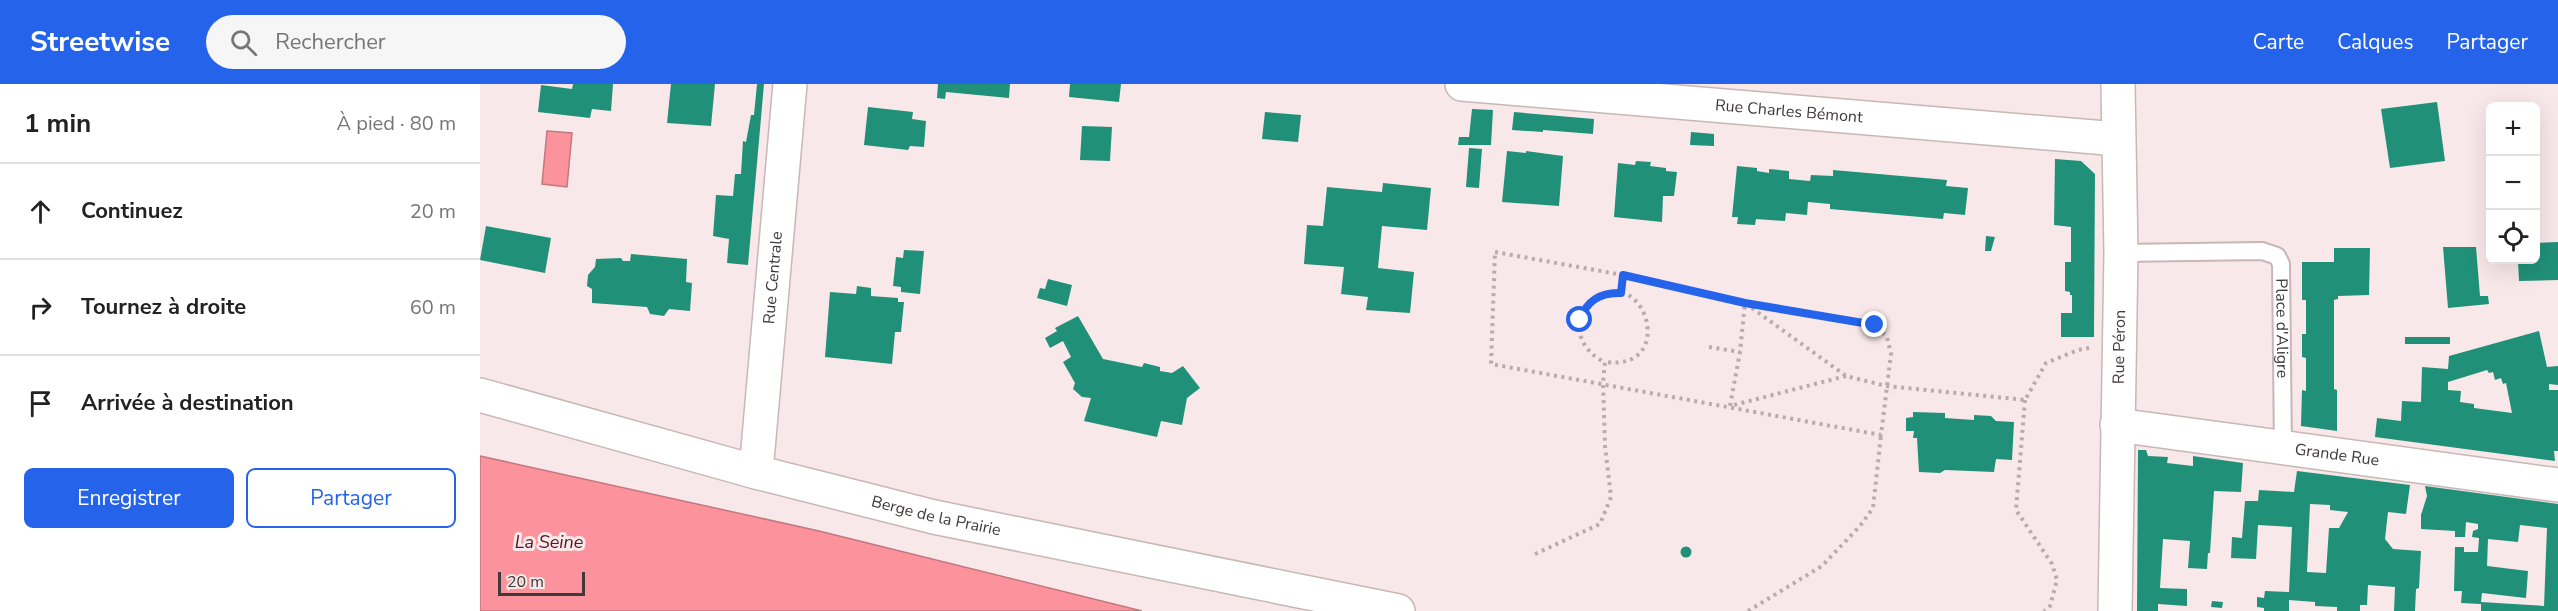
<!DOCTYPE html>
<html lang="fr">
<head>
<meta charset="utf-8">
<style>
	:root { --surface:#fff; --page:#f6f6f6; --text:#222; --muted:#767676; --line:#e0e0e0; --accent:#2563eb }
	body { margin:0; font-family:"Nunito Sans",sans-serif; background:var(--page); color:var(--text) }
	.controls { position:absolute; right:18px; top:18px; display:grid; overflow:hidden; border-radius:9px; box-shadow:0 6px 24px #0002 }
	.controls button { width:54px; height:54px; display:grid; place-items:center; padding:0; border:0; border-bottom:2px solid var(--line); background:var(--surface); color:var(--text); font:30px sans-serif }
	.scale { position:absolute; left:18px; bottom:15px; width:87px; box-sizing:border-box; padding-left:6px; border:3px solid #3f3939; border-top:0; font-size:16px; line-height:21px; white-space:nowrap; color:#3f3939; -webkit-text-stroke:4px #f9e8e9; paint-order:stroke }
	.stop { position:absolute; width:18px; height:18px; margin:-14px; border:4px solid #2563eb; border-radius:50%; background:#fff }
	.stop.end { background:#2563eb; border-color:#fff; box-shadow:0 2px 6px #0008 }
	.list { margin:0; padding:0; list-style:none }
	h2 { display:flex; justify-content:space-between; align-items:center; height:78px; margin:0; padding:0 24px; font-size:26px }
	h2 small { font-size:20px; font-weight:400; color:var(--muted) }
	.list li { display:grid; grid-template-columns:39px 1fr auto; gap:18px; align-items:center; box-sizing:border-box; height:96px; padding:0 24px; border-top:2px solid var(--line) }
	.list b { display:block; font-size:22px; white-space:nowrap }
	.list em { font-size:20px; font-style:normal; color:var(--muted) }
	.actions { display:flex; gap:12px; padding:18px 24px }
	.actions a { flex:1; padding:14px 0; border:2px solid var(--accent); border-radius:9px; text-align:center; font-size:21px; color:var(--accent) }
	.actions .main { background:var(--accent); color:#fff }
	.icon { flex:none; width:33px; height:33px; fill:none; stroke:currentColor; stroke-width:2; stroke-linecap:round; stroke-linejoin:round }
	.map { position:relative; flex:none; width:2078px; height:527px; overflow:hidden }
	header { display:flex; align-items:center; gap:36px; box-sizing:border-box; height:84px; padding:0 30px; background:var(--accent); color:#fff }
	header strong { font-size:28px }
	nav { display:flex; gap:33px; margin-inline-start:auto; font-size:21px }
	.search { width:420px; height:54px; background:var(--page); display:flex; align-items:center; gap:15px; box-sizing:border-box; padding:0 21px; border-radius:33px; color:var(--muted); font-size:22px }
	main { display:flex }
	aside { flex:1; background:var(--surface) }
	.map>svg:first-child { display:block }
	.water { fill:#fc929b; stroke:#c3777e; stroke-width:1.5 }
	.building { fill:#219078; fill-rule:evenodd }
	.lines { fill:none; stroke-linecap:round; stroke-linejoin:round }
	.service-casing { stroke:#c7b7b7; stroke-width:20 }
	.minor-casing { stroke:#c7b7b7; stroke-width:36 }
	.path { stroke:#b9abac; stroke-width:4; stroke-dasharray:3 4.5; stroke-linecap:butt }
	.service { stroke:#fff; stroke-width:16 }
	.minor { stroke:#fff; stroke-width:33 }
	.route { stroke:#2563eb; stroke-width:8 }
	.labels { text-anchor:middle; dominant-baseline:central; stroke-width:6; stroke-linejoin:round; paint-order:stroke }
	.street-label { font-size:16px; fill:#3f3939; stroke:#f9e8e9 }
	.water-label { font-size:18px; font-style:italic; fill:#55141f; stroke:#f9e8e9 }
</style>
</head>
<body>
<header>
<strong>Streetwise</strong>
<div class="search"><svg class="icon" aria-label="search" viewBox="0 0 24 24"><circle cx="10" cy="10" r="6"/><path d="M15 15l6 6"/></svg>Rechercher</div>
<nav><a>Carte</a><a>Calques</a><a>Partager</a></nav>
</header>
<main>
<aside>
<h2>1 min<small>À pied · 80 m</small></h2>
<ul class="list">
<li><svg class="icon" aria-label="ahead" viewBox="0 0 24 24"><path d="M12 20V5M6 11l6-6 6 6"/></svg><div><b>Continuez</b></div><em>20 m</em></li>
<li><svg class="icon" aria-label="right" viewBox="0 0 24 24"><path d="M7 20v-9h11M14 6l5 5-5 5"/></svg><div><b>Tournez à droite</b></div><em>60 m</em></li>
<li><svg class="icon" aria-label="arrive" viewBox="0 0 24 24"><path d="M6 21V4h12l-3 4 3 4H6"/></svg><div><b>Arrivée à destination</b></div></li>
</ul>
<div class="actions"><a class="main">Enregistrer</a><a>Partager</a></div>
</aside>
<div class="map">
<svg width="2078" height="527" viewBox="0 0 2078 527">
	<rect width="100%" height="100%" fill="#f9e8e9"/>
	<!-- water -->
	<g class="water">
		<path d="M67,47L92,49L87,103L62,100Z"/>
		<path d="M0,372L339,447L662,527H0Z"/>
	</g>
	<!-- building -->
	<g class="building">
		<path d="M93,0H133L131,27L112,25L110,34L58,28L61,1L92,5Z"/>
		<path d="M191,0H235L231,42L187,39Z"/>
		<path d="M277,0H284L268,181L247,179L249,155L233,152L236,111L253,112L255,90H261L263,57L266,58L271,31H274Z"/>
		<path d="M458,0H530L529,14L466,8L465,15L457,14Z"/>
		<path d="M590,0H641L639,18L589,13Z"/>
		<path d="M1957,18L1965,77L1910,84L1901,25Z"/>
		<path d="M388,23L433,28L432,35L446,37L444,63L430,62L428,66L384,61Z"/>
		<path d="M992,25L1013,26L1011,61H978L979,53H989Z"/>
		<path d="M785,28L821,31L818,58L782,55Z"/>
		<path d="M1034,28L1114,35L1113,50L1063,46V48L1032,46Z"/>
		<path d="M602,42L632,43L630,77L600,76Z"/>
		<path d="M1211,48L1234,50V62L1210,61Z"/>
		<path d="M989,64L1002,65L999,104L986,103Z"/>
		<path d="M1027,67L1046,69V67L1083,72L1079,122L1022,118Z"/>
		<path d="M1575,75L1601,77L1615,90L1614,253H1581V229H1592V211H1590V208L1585,207V178H1591V143L1574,141Z"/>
		<path d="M1156,77L1171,78L1170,82L1186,84V87L1197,88L1194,112H1183L1182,138L1134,133L1138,79L1155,81Z"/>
		<path d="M1257,82L1277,84V87L1289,89V85L1309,87V95L1330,97L1331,91L1353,92V86L1467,96L1466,102L1488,104L1485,131L1464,129L1463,135L1350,125V120L1328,118L1327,131L1306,129L1305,137L1276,135L1275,141L1257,140L1258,133H1252Z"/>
		<path d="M903,99L951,104L947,146L902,142L898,184L934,188L930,229L886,226L888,213L861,210L864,183L824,180L827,141L843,142L847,103L902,108Z"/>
		<path d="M6,142L71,154L65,189L0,176Z"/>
		<path d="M1506,152L1515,153L1511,167H1505Z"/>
		<path d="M2078,158V196L2039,197L2038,177L2056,176V159Z"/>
		<path d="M1963,163H1996L2000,212H2008L2009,220L1968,224Z"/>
		<path d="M1854,164H1890L1889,211L1858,212V215L1854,216V305L1857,306V347L1821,342L1822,306L1826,307V274L1822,273V250H1826V216H1822V178H1854Z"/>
		<path d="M424,166L444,167L440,210L421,208V203L413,202L416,173L423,174Z"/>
		<path d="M151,170L207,175L206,198L212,199L210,227L189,225L184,232L170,230L167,223L112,219V205L107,202L108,191L115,183L116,175L141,174L143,177H150Z"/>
		<path d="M568,195L592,201L587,222L557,214L560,204L565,205Z"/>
		<path d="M377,202L391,204V212L418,214V218H424L421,248H415L412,280L345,273L350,208L376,210Z"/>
		<path d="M598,232L623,275L662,283L664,279L680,283V287L692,289L703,282L720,304L707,314L702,341L681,337L677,353L604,337L611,314L602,313L593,305L595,299L583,278L591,273L583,257L570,264L565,254L577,247L575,244Z"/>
		<path d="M2059,247L2067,283L2078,282V301L2069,300V306H2078V367H2074L2075,377L1895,353L1897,334L1921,337L1922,317L1941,318L1942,283L1968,285L1969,272ZM2007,286L2009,289L2013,288L2015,296L2021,294L2023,300L2026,299L2032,329L1994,324V320L1980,318L1981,307L1968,306V298Z"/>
		<rect x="1925" y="253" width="45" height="7"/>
		<path d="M1433,328L1465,329V334L1494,336V331L1511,332L1516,337L1534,338L1532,376L1516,375L1514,388L1465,386L1460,389L1439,388L1437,354H1433L1434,347H1426V334L1433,333Z"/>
		<path d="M1658,366H1666L1668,372L1688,373L1687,379L1713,382V372L1763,379L1761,408L1734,407L1730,469H1728L1727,485L1708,484L1710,457L1683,455L1680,504L1707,505V522L1678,520V527H1657Z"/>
		<path d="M1817,387L1930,401L1926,430L1908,428L1905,455L1913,465L1941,467L1939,504L1936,505L1935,527H1914L1915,503L1888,501L1887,521H1880V527H1857V523L1835,522V518L1809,516V527H1784V524L1777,523V513L1784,514L1785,507L1809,508L1812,443L1778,441L1776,475L1751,474L1752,453L1762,454L1765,417H1778L1779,406L1814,408ZM1830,420L1850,421V426L1868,428L1859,444H1849L1846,489L1827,488Z"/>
		<path d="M1945,402L2078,420V527H2001V520L1981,519L1982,507H1974L1975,463H1984V468H1998L1999,454L1992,453L1993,447L1998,445V440L1986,438L1985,453H1975V447L1941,445V431L1947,412ZM2040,441L2067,444L2064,522L2001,518L2002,509L2046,514L2048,487L2007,482L2008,455L2038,458Z"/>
		<circle cx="1206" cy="468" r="5.5"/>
		<path d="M1732,517L1743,518L1742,524L1731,523Z"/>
	</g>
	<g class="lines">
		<defs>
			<g id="service">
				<path id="s1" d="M1641,169L1782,167L1797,172L1801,180L1803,365"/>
			</g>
			<g id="minor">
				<path id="s2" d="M982,0L1638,55"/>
				<path id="s3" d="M0,311L276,388L454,433L918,527"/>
				<path id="s4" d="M1637,341L2078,401"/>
				<path id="s5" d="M276,388L310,0"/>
				<path id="s6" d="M1635,527L1641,169L1638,0"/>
			</g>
		</defs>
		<!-- service casing -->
		<use href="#service" class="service-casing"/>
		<!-- minor casing -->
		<use href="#minor" class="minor-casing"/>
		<!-- path -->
		<g class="path">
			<path d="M1015,168L1143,191L1265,219L1395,241L1407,253L1411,270L1401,351L1011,280Z"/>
			<path d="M1141,209L1143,191"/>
			<path d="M1229,263L1260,268"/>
			<path d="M1366,292L1250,322L1260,268L1265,219L1366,292L1406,302L1545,316L1566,279L1598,266L1609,264"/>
			<path d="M1545,316L1536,426L1572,480L1577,496L1570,522L1564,527"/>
			<path d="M1055,470L1120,440L1131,413L1125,362L1123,299L1125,278C1100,268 1088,235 1112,216C1165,176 1199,288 1125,278"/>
			<path d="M1268,527L1342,482L1380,442L1393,424L1401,351"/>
		</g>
		<!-- service -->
		<use href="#service" class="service"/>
		<!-- minor -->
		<use href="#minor" class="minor"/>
	</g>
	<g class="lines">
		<!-- route -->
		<path class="route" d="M1100,236C1106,217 1121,208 1141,209L1143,191L1265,219L1395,241"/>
	</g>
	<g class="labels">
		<!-- street labels -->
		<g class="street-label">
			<text stroke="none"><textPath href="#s2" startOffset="328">Rue Charles Bémont</textPath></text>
			<text stroke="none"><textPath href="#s5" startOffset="195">Rue Centrale</textPath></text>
			<text stroke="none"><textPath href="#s1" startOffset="230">Place d'Aligre</textPath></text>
			<text stroke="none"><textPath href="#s6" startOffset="264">Rue Péron</textPath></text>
			<text stroke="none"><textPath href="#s4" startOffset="222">Grande Rue</textPath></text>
			<text stroke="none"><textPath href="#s3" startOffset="472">Berge de la Prairie</textPath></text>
		</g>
		<!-- water labels -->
		<g class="water-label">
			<text x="69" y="458">La Seine</text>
		</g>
	</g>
</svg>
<div class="controls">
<button>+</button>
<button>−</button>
<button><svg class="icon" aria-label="locate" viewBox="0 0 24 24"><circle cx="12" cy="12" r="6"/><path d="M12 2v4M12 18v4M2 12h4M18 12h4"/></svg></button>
</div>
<div class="scale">20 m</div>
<div class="stop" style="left:1100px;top:236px"></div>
<div class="stop end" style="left:1395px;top:241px"></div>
</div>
</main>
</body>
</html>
